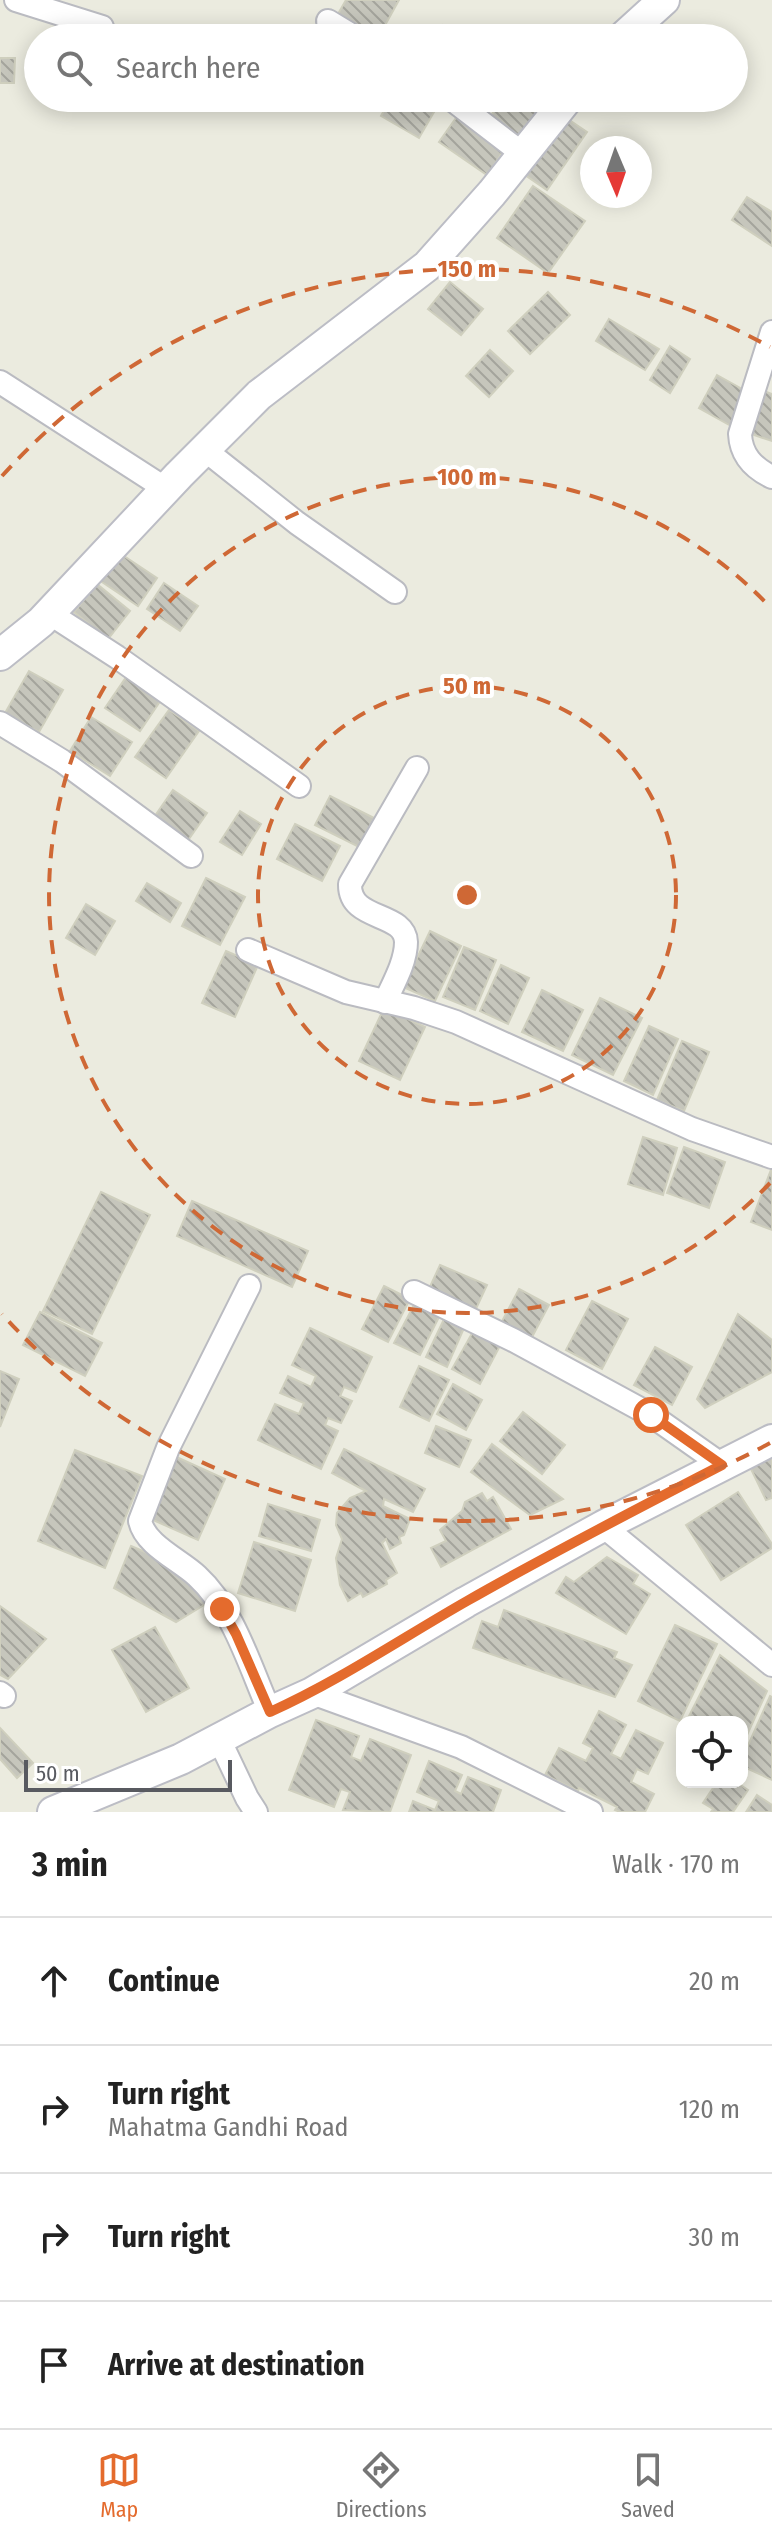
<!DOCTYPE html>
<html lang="en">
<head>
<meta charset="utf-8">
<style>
	:root { --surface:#fff; --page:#f2f2f2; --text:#222; --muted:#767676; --line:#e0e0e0; --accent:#e46b2d }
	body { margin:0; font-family:"Fira Sans Condensed",sans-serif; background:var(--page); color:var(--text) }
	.controls { position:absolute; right:24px; bottom:24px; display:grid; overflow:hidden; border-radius:16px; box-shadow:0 4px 20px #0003 }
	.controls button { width:72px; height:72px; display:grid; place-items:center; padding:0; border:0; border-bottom:2px solid var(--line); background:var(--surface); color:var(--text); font:40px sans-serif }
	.compass { position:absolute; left:580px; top:136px; width:72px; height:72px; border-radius:50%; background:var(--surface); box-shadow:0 4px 20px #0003; rotate:178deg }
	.scale { position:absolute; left:24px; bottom:20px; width:208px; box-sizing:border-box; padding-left:8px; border:4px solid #585a60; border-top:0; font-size:22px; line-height:28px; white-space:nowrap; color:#585a60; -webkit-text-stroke:6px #fff; paint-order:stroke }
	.stop { position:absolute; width:24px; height:24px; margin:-18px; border:6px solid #e46b2d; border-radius:50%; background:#fff }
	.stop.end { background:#e46b2d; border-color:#fff; box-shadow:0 2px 8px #0008 }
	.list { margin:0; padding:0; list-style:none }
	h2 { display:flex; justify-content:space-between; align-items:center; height:104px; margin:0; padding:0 32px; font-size:34px }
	h2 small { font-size:26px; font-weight:400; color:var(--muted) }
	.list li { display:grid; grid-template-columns:52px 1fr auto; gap:24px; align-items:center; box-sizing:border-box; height:128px; padding:0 32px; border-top:2px solid var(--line) }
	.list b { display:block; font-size:30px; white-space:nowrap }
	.list p { margin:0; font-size:26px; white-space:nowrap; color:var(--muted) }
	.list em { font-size:26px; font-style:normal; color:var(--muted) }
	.icon { flex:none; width:44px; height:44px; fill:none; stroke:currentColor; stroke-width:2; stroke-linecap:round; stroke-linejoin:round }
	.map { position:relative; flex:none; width:772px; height:1812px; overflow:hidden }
	.search { position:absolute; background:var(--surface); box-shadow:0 4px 20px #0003; left:24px; right:24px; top:24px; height:88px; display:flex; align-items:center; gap:20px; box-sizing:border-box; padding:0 28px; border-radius:44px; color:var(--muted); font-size:30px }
	.sheet { height:616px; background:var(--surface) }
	nav { display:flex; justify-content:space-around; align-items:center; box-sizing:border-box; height:112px; border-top:2px solid var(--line); background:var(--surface); font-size:22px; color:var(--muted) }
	nav a { display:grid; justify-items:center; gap:4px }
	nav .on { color:var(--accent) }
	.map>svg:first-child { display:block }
	.building { fill:url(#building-back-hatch); stroke:#cfcfbe; stroke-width:2 }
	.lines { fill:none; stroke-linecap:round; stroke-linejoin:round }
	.street-casing { stroke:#babbc1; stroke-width:26 }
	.secondary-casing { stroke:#bcbdc5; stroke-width:34 }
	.street { stroke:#fff; stroke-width:22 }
	.secondary { stroke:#fff; stroke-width:30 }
	.route { stroke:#e46b2d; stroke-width:10 }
	.ring { fill:none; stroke:#cf6835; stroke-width:4; stroke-dasharray:14 10 }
	.centre { fill:#cf6835; stroke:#fff; stroke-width:4 }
	.ring-label { font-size:24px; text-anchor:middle; font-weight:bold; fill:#cf6835; stroke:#fff; stroke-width:8; stroke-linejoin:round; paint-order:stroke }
</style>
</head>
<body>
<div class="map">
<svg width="772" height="1812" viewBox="0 0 772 1812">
	<defs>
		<pattern id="building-back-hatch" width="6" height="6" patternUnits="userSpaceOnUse" patternTransform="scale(2)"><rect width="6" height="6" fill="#c6c6bc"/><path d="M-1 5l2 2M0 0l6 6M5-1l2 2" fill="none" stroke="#a4a49c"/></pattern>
	</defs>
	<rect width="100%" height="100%" fill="#ebebdf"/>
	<!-- building -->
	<g class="building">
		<path d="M346,0H399L378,38H370L335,19Z"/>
		<path d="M443,25L464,38H434Z"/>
		<path d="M0,58H15L14,83H0Z"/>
		<path d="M391,98H439L441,100L419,138L381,116Z"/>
		<path d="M504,98H545L550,102L520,141L489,118Z"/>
		<path d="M458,115L506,147L487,175L439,142Z"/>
		<path d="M562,115L587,132L547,190L522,173Z"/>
		<path d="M533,186L585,221L548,273L497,238Z"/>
		<path d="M747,197L772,212V246L732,220Z"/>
		<path d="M450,282L483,309L461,335L428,309Z"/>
		<path d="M548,292L570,315L530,354L508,331Z"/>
		<path d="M609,319L659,349L645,370L596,341Z"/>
		<path d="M670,346L690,359L670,393L650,380Z"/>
		<path d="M490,350L513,371L489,397L466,376Z"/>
		<path d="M717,375L749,393L731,426L699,408Z"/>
		<path d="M764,391L772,394V441L748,433Z"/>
		<path d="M118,552L157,578L138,606L99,580Z"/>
		<path d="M164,583L198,606L180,631L147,609Z"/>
		<path d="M97,584L130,611L108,639L74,612Z"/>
		<path d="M131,670L165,694L140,731L105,708Z"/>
		<path d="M29,671L63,690L39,732L5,713Z"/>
		<path d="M169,710L199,731L166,778L135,757Z"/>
		<path d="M91,717L132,742L110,776L70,751Z"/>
		<path d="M173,790L207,813L184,846L150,823Z"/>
		<path d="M330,796L374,818L359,847L315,825Z"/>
		<path d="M240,811L261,824L242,855L220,842Z"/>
		<path d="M295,824L340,846L322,881L277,859Z"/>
		<path d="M206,878L245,897L220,945L182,926Z"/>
		<path d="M147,883L181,903L170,922L136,901Z"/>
		<path d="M86,904L115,921L95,955L66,938Z"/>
		<path d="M430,931L461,946L435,1001L403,987Z"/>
		<path d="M464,947L496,960L475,1010L443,997Z"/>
		<path d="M226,951L258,965L235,1017L202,1003Z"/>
		<path d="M501,965L529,978L508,1024L480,1011Z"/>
		<path d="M542,990L583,1010L563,1051L522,1032Z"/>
		<path d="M600,998L642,1018L613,1075L572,1055Z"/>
		<path d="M384,1008L425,1027L400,1080L359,1061Z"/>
		<path d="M649,1026L678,1039L653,1095L624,1081Z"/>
		<path d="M682,1041L709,1052L684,1111L657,1100Z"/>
		<path d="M643,1137L677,1148L663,1195L628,1184Z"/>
		<path d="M684,1147L725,1162L709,1208L667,1193Z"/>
		<path d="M772,1167V1230L751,1222Z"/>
		<path d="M101,1192L150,1215L92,1334L43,1311Z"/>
		<path d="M192,1201L308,1251L292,1287L177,1236Z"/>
		<path d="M440,1265L487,1285L475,1311L428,1291Z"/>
		<path d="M384,1286L410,1299L388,1342L362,1329Z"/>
		<path d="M519,1289L549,1305L530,1341L500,1325Z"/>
		<path d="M592,1301L628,1319L602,1369L566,1350Z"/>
		<path d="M415,1303L440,1315L420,1355L394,1343Z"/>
		<path d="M40,1312L102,1343L85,1376L23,1345Z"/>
		<path d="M738,1314L772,1340V1372L705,1408L697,1399Z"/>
		<path d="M444,1319L464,1328L447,1367L426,1357Z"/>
		<path d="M310,1328L372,1357L356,1392L344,1387L340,1396L352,1401L341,1423L328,1418L325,1425L338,1431L321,1469L258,1440L275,1404L299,1414L304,1403L280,1393L288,1376L311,1387L316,1376L292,1365Z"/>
		<path d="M475,1328L502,1342L480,1384L452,1369Z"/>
		<path d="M655,1347L692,1367L672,1405L634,1385Z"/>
		<path d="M419,1366L449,1380L429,1421L400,1407Z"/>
		<path d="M0,1371L19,1379L0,1427Z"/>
		<path d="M453,1384L482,1400L466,1430L437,1414Z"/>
		<path d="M523,1412L565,1445L542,1474L500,1441Z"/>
		<path d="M436,1426L471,1440L459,1467L425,1453Z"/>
		<path d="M492,1444L563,1499L530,1515L471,1472Z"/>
		<path d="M344,1449L425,1489L413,1512L384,1499L383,1506L410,1519L404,1535L399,1537L401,1543L390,1549L386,1539L382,1543L397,1573L386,1580L387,1584L363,1597L361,1593L348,1601L340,1585L336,1558L342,1539L336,1525L337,1513L350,1498L366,1491L332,1473Z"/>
		<path d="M75,1450L142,1476L105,1568L38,1541Z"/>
		<path d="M172,1455L225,1479L198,1540L144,1516Z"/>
		<path d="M772,1456V1498L766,1500L750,1467Z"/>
		<path d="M738,1492L772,1544V1548L721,1580L686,1525Z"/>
		<path d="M482,1493L487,1501L493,1497L511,1529L441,1567L431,1548L446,1541L440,1530L462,1511L465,1502Z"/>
		<path d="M268,1504L320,1520L311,1551L259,1536Z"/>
		<path d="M254,1542L311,1560L295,1611L238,1593Z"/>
		<path d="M131,1546L159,1558L201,1588L209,1602L176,1622L114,1588Z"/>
		<path d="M607,1557L638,1575L633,1584L650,1594L626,1634L556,1593L566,1577L574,1582Z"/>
		<path d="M0,1606L46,1639L8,1679L0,1675Z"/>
		<path d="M504,1610L617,1652L614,1658L632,1665L615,1697L473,1648L482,1621L498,1627Z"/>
		<path d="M675,1625L717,1644L680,1721L638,1701Z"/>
		<path d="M155,1627L189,1688L146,1712L112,1650Z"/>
		<path d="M720,1655L767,1691L742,1746V1722H686Z"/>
		<path d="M770,1696L772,1697V1780L742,1766V1759Z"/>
		<path d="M599,1711L626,1725L611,1754L621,1759L636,1730L663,1743L648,1774L637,1769L631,1782L654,1794L645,1812H620L615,1810L617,1807L579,1788L578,1791L545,1775L559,1748L586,1761L593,1748L583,1743Z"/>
		<path d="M316,1720L359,1736L351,1757L361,1761L370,1739L411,1755L390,1812L343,1810L350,1792L341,1789L334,1807L289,1790Z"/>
		<path d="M0,1728L33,1763L17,1778L0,1759Z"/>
		<path d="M429,1761L462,1775L455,1791L461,1794L468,1777L501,1790L493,1812H409L413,1801L435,1810L439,1801L417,1792Z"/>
		<path d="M717,1782H736L748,1790L733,1812H711L713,1809L703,1803Z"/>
		<path d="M757,1795L772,1805V1812H746Z"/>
	</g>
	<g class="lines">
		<defs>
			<g id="street">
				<path d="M16,0L102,27"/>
				<path d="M328,21L356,38"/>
				<path d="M450,98L523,154"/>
				<path d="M772,332L740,434C741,455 753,468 772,477"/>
				<path d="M0,382L166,489"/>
				<path d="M205,450L297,523L395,592"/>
				<path d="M49,613L117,657L299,786"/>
				<path d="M0,723L62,761L191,856"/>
				<path d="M248,950L346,992L414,1008L456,1022L692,1129L772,1157"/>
				<path d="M385,1002C393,984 406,962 406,942C405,911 349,922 350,884L417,768"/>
				<path d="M249,1286L168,1448L140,1521C145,1545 180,1560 197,1576C234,1610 250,1667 270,1712"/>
				<path d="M414,1292L513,1340L651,1415L722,1465"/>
				<path d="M603,1526L772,1665"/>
				<path d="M0,1693L4,1696"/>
				<path d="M312,1693L461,1747L591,1812"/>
				<path d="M219,1739L247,1798L256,1812"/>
			</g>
			<g id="secondary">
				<path d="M622,38L664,0"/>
				<path d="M0,655L41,622L179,475L259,395L427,266L492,193L568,98"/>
				<path d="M53,1812L181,1759L270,1712L312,1693L466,1602L603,1526L772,1440"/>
			</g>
		</defs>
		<!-- street casing -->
		<use href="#street" class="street-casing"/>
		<!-- secondary casing -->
		<use href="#secondary" class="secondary-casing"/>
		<!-- street -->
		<use href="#street" class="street"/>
		<!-- secondary -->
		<use href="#secondary" class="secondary"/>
	</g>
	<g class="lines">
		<!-- route -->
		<path class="route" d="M222,1609L236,1634L270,1712C339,1681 402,1638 467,1601C551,1553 637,1509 722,1465L651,1415"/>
	</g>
	<!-- distance rings -->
	<g class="ring">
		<circle cx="467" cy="895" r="209"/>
		<path d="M770 1183A418 418 0 1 1 770 607"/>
		<path d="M770 1443A626 626 0 0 1 2 1314M2 476A626 626 0 0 1 770 347"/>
	</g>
	<circle cx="467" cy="895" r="12" class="centre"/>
	<g class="ring-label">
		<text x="467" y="277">150 m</text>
		<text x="467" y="485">100 m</text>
		<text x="467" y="694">50 m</text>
	</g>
</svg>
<div class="controls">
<button><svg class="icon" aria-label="locate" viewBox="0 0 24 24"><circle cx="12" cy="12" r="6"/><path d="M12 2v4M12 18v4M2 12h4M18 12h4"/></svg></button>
</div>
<svg class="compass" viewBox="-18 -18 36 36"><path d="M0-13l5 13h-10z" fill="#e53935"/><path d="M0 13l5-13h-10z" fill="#767676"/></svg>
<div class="scale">50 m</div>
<div class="stop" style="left:651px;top:1415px"></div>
<div class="stop end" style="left:222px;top:1609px"></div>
<div class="search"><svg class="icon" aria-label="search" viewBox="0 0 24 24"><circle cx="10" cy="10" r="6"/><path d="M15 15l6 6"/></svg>Search here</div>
</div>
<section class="sheet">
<h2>3 min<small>Walk · 170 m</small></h2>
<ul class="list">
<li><svg class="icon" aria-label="ahead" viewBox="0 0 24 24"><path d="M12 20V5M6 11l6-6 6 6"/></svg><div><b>Continue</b></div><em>20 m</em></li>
<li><svg class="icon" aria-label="right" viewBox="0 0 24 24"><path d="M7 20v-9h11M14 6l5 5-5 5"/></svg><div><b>Turn right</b><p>Mahatma Gandhi Road</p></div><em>120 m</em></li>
<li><svg class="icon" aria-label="right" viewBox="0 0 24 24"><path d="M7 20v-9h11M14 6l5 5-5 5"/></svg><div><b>Turn right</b></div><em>30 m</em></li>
<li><svg class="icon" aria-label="arrive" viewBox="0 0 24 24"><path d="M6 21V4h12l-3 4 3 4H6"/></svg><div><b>Arrive at destination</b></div></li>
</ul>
</section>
<nav>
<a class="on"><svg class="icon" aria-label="map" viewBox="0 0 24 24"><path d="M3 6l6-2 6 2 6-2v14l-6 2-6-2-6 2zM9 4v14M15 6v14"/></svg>Map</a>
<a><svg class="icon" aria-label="directions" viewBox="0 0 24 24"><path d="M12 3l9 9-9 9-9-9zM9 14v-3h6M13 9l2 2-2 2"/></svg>Directions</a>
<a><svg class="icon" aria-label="saved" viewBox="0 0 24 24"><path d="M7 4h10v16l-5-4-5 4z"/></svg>Saved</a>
</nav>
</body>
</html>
